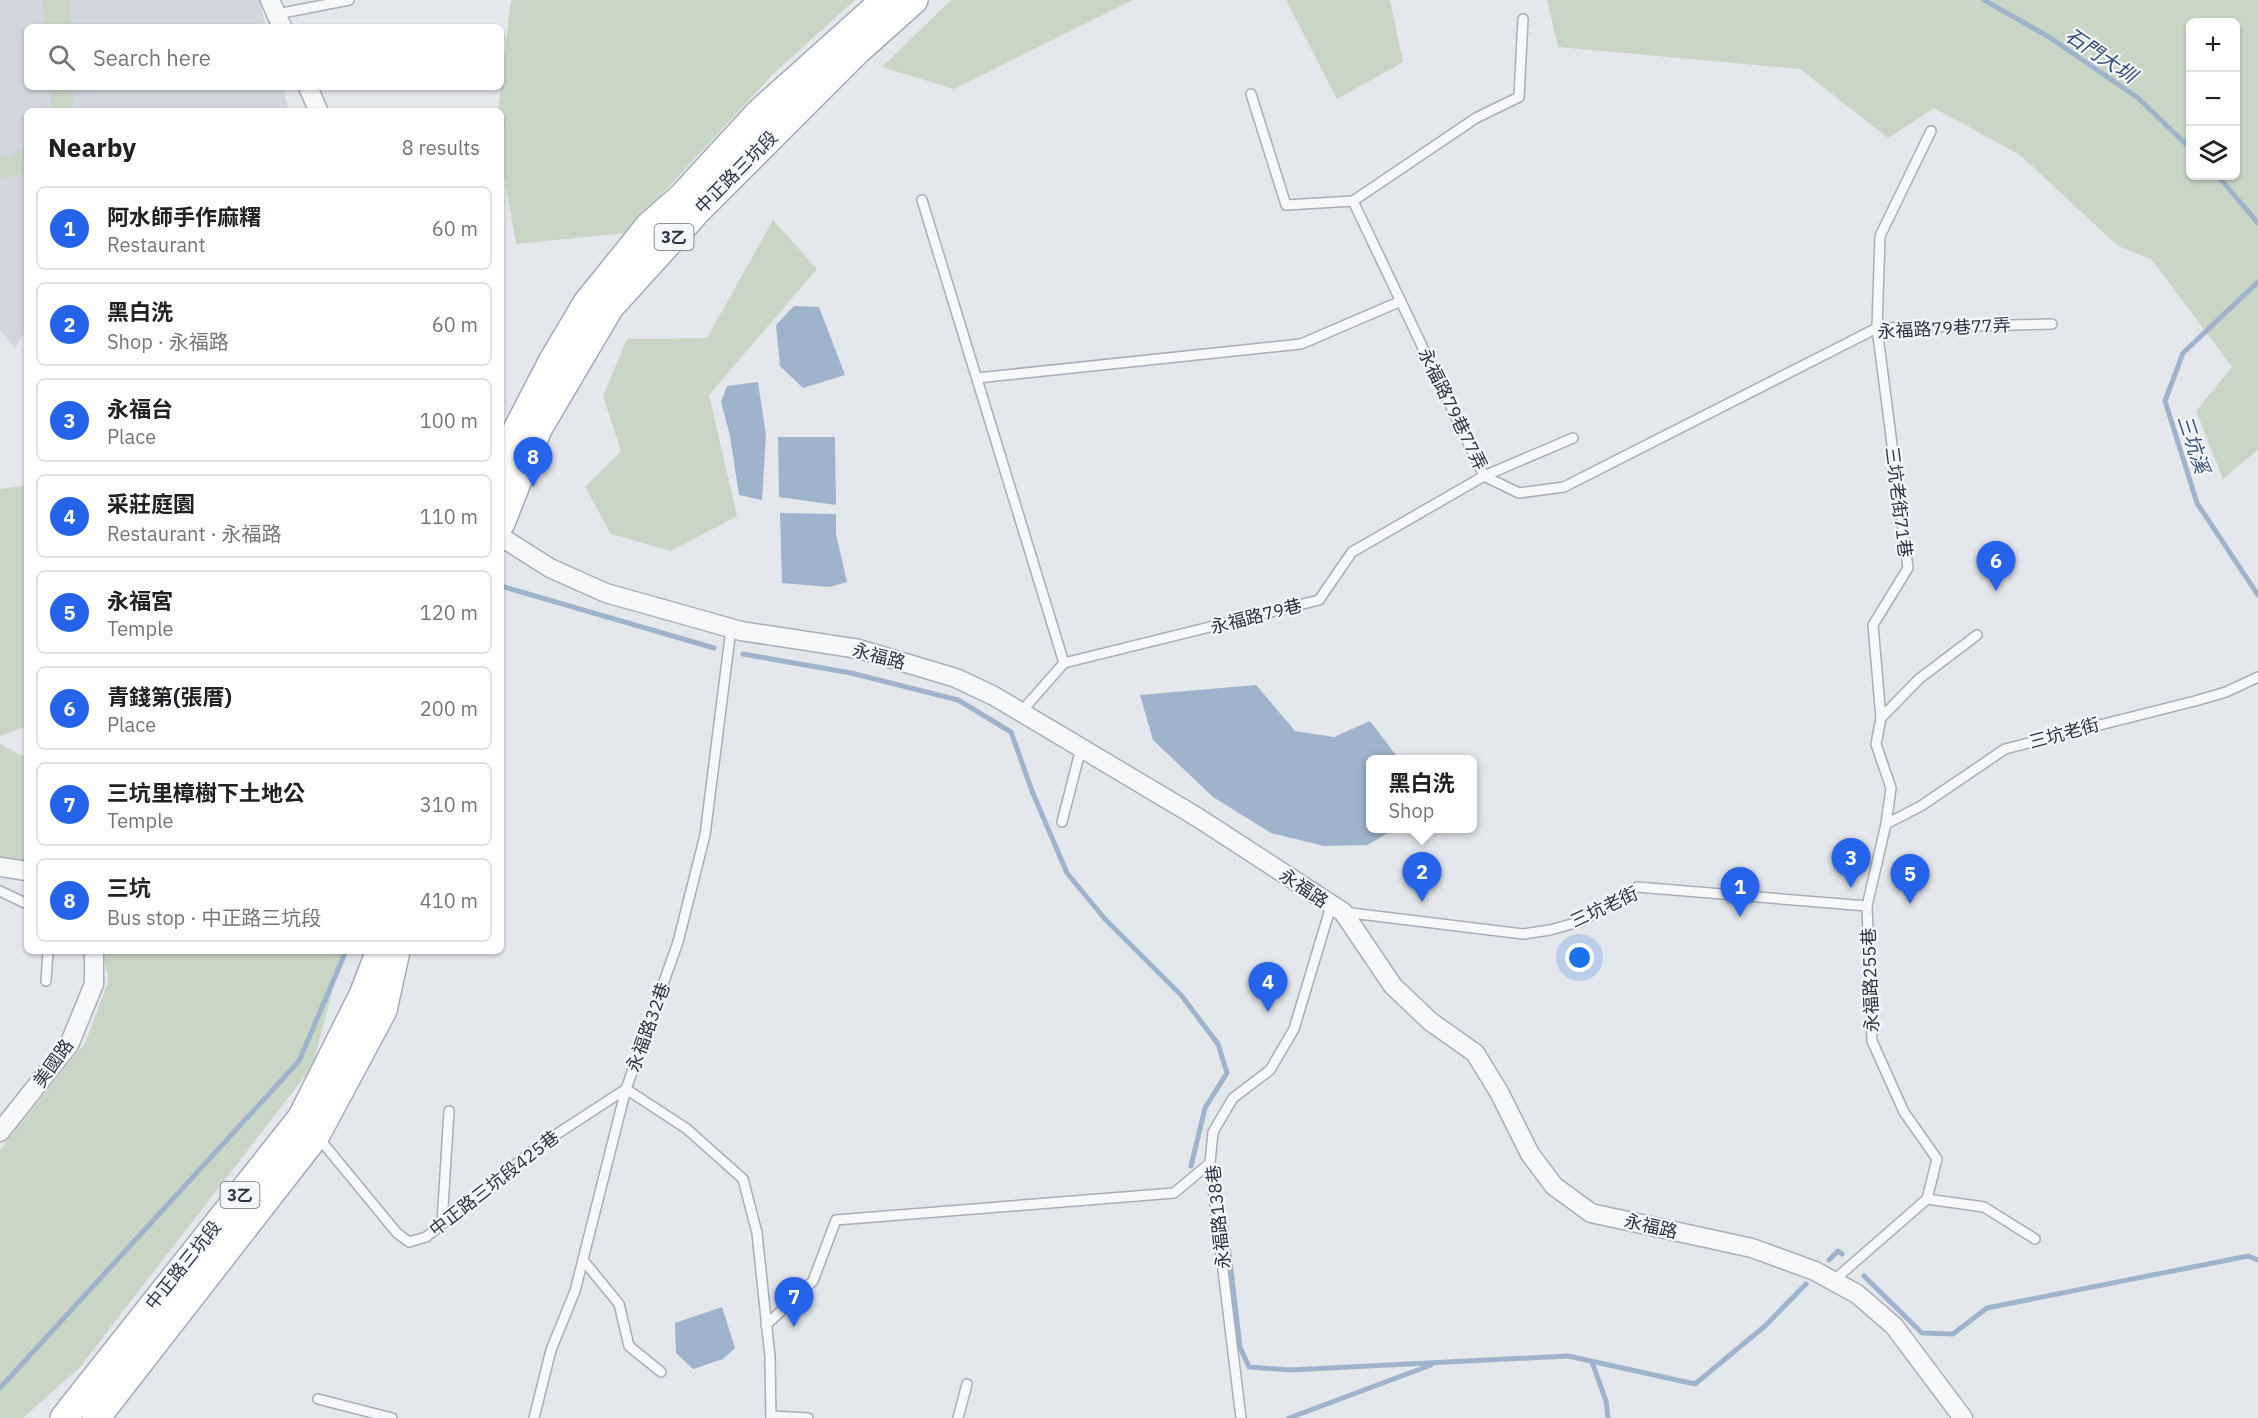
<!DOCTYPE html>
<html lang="en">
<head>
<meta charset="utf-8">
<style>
	:root { --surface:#fff; --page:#f6f6f6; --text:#202124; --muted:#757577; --line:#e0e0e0; --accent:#2563eb }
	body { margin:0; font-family:"IBM Plex Sans","Noto Sans TC",sans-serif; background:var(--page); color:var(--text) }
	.controls { position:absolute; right:18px; top:18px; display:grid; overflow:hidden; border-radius:9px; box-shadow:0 2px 4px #0004 }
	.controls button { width:54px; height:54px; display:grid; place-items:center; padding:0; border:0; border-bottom:2px solid var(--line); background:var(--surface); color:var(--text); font:30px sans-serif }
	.you { position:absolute; left:1580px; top:958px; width:21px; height:21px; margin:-15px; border:4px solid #fff; border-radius:50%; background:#1a73e8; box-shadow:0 0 0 9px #1a73e833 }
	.badge { display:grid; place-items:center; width:39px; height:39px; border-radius:50%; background:var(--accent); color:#fff; font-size:20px; font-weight:700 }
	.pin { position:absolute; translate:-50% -50px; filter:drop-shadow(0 2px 3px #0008) }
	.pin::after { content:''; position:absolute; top:32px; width:21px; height:18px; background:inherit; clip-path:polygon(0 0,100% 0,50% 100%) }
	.popup { position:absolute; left:1366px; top:755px; width:111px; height:78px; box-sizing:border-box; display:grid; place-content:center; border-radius:9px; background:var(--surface); filter:drop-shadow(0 2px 4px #0005); font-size:20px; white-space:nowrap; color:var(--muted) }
	.popup b { font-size:22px; color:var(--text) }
	.popup::after { content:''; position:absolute; left:50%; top:100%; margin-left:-12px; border:12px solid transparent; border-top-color:var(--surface) }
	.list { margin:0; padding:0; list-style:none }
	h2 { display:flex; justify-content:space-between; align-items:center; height:78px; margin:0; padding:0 24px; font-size:26px }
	h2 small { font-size:20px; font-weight:400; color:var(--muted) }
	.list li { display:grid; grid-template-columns:39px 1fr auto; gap:18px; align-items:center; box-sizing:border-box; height:84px; margin:0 12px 12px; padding:0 12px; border:2px solid var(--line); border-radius:9px }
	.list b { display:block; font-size:22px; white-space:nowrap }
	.list p { margin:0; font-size:20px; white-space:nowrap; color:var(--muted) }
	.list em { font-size:20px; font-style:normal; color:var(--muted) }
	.icon { flex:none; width:33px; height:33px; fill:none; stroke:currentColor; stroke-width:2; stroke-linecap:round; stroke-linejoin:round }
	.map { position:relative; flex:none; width:2258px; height:1418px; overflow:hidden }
	.search { position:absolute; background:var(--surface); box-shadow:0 2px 4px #0004; left:24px; top:24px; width:480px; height:66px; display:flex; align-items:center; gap:15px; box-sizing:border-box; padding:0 21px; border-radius:9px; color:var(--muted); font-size:22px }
	.panel { position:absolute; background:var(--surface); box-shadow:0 2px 4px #0004; left:24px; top:108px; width:480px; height:846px; border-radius:9px }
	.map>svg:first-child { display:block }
	.built { fill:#d2d6de }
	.green { fill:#c9d6c5; fill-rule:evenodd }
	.water { fill:#9fb4cc }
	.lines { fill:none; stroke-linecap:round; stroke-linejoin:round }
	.stream { stroke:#9fb4cc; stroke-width:5 }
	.service-casing { stroke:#a9aeb7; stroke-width:12 }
	.minor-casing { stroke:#a9aeb7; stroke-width:21 }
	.primary-casing { stroke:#a3abb8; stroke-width:30 }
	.service { stroke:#f7f8fa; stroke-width:9 }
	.minor { stroke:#f7f8fa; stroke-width:18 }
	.primary { stroke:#fff; stroke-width:27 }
	.labels { text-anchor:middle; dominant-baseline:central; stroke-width:4.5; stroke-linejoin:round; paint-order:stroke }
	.shield { fill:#f4f6f9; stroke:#676e7b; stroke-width:1.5 }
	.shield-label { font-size:16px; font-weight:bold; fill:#2b3445 }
	.street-label { font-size:18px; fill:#2b3445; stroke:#f4f6f9 }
	.water-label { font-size:20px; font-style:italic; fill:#34527a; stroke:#f4f6f9 }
</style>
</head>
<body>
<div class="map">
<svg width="2258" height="1418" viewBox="0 0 2258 1418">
	<rect width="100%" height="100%" fill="#e4e7ec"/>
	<!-- built -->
	<path class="built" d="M0,0H259L266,27H27V87H283L288,108L284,111H27V329L15,348L0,330Z"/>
	<!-- green -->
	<g class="green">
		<path d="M43,0H70L71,27H45Z"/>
		<path d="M511,0H855L773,74L626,233L516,244L501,157V111H498Z"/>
		<path d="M951,0H1133L954,89L882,67Z"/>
		<path d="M1286,0H1390L1403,62L1337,99Z"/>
		<path d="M1547,0H2258V450L2223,479L2196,411L2232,367L2151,259L2118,246L2020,155L1934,108L1888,138L1800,69L1558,47ZM2190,22H2236V176H2190Z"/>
		<path d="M50,87H73V111H52Z"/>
		<path d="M27,148V174L0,178V157H8Z"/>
		<path d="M773,220L817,269L709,395L737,516L671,551L611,534L585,487L621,451L603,396L627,339L707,338Z"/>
		<path d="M27,485V726L0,736V489Z"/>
		<path d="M0,744L27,758V863L0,857Z"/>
		<path d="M102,951H343L312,1067L80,1367L23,1418H0V1150L85,1043L109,980Z"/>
	</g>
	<!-- water -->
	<g class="water">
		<path d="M794,306L819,307L845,375L803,388L780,366L776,325Z"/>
		<path d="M758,382L766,435L762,500L739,495L730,436L721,402L727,386Z"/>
		<path d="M778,437H835L836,505L779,497Z"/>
		<path d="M780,513L836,514V534L847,582L830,587L782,583Z"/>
		<path d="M1256,685L1295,731L1334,737L1370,721L1399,759L1371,760V828L1395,829L1367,845L1324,846L1271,833L1213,797L1153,740L1140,695Z"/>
		<path d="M722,1307L735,1348L723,1359L693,1369L676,1353L675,1323Z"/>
	</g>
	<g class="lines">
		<!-- stream -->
		<g class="stream">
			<path d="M1984,0L2049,37L2138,98L2190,148"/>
			<path d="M2218,176L2258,223"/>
			<path d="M2258,282L2183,353L2165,401L2197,503L2258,595"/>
			<path d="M501,586L714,648"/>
			<path d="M743,654L851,673L958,700L1011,732L1032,791L1067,873L1105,919L1181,995L1218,1044L1227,1073L1205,1108L1191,1166"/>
			<path d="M1225,1219L1240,1347L1249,1367L1290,1370L1568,1356L1695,1384L1765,1326L1806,1284"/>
			<path d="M1829,1260L1838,1251L1842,1254"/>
			<path d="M1864,1276L1922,1333L1953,1334L1987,1308L2248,1256L2258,1260"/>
			<path d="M1592,1362L1606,1401L1608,1418"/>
			<path d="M0,1388L299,1061L346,951"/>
			<path d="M1289,1418L1431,1365"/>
		</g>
		<defs>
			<g id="service">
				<path d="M277,14L349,0"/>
				<path d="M1523,19L1519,97L1476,118L1353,201L1484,476L1519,493L1564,487L1877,328L2052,324"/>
				<path d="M1251,94L1286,205L1353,201"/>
				<path d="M922,200L1064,663"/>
				<path d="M977,378L1301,344L1401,301"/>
				<path d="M1020,713L1064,663L1319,600L1352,552L1484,476L1573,438"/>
				<path d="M1881,718L1919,679L1977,635"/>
				<path d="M1062,822L1081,748"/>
				<path d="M1886,824L1921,806L2005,749L2195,701L2226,692L2258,677"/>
				<path d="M0,891L27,904"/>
				<path d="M1343,912L1523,934L1550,930L1582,921L1637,887L1867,906"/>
				<path d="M46,981L48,951"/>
				<path d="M626,1089L687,1129L743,1179L757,1233L770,1357L771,1418"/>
				<path d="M318,1137L397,1233L409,1242L426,1237L537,1147L626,1089"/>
				<path d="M1927,1199L1984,1207L2035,1239"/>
				<path d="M442,1223L449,1111"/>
				<path d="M583,1260L619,1304L629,1346L661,1372"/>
				<path d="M1833,1281L1927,1199L1937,1159L1904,1112L1872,1041L1867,906L1886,824L1891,788L1876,744L1881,718L1873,625L1908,568L1877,328L1880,236L1931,131"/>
				<path d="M766,1325L813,1281L836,1220L1174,1193L1210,1163"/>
				<path d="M318,1399L392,1418"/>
				<path d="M771,1416L808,1418"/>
				<path d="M534,1418L551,1350L575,1291L626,1089L678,942L705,835L731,629"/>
				<path d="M958,1418L967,1384"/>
				<path d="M1241,1418L1210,1163L1213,1132L1233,1098L1270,1070L1294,1029L1331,906"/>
			</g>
			<g id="minor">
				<path d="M270,0L282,27"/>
				<path d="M308,87L318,110"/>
				<path d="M501,537L550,568L606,593L741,631L859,649L956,678L994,696L1197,817L1343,912L1393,986L1431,1022L1475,1053L1499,1092L1530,1154L1554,1186L1591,1213L1752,1248L1815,1271L1857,1294L1894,1326L1963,1418"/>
				<path d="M0,867L27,871"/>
				<path d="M0,1132L69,1045L94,984V951"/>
			</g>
			<g id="primary">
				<path d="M501,467L504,455L552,362L587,303L649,226L682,197L760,112L885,0"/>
				<path d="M501,523L538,429L610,307L697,211L858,50L914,0"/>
				<path d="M64,1418L302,1117L363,995L380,951"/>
				<path d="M96,1418L316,1135L383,1010L396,951"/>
			</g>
		</defs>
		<!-- service casing -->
		<use href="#service" class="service-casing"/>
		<!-- minor casing -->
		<use href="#minor" class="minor-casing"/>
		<!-- primary casing -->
		<use href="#primary" class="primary-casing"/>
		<!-- service -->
		<use href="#service" class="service"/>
		<!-- minor -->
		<use href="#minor" class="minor"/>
		<!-- primary -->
		<use href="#primary" class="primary"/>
	</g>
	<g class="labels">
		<!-- shield labels -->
		<g class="shield">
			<rect x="654.5" y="224" width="39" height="26" rx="4.5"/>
			<rect x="220.5" y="1182" width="39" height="26" rx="4.5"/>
		</g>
		<g class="shield-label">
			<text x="674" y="237">3乙</text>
			<text x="240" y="1195">3乙</text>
		</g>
		<!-- street labels -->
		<g class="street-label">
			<text transform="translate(736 172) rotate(-45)">中正路三坑段</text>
			<text transform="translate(1944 328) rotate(-3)">永福路79巷77弄</text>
			<text transform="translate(1453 409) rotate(64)">永福路79巷77弄</text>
			<text transform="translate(1899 502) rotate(83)">三坑老街71巷</text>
			<text transform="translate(1256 616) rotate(-14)">永福路79巷</text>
			<text transform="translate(879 656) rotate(15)">永福路</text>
			<text transform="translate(2064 733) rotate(-15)">三坑老街</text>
			<text transform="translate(1304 888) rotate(34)">永福路</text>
			<text transform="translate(1604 907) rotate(-25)">三坑老街</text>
			<text transform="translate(1870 980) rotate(-92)">永福路255巷</text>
			<text transform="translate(648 1027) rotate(-70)">永福路32巷</text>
			<text transform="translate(53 1063) rotate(-54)">美國路</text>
			<text transform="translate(494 1183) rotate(-38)">中正路三坑段425巷</text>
			<text transform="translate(1218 1217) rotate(-96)">永福路138巷</text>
			<text transform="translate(1651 1226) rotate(13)">永福路</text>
			<text transform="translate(183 1265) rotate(-51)">中正路三坑段</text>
		</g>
		<!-- water labels -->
		<g class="water-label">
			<text transform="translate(2101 55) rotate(34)">石門大圳</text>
			<text transform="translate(2194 444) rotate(72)">三坑溪</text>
		</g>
	</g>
</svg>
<div class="controls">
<button>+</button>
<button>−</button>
<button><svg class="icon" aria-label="layers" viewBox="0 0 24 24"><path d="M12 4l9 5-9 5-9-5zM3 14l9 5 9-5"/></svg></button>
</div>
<div class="you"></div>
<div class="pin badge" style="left:1740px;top:917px">1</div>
<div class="pin badge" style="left:1422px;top:902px">2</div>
<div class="popup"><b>黑白洗</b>Shop</div>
<div class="pin badge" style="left:1851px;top:888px">3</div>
<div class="pin badge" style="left:1268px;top:1012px">4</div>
<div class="pin badge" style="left:1910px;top:904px">5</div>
<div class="pin badge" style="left:1996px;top:591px">6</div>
<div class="pin badge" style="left:794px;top:1327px">7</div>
<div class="pin badge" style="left:533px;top:487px">8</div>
<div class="search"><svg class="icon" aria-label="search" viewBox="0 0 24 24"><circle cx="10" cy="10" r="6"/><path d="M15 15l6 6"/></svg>Search here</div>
<section class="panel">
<h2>Nearby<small>8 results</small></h2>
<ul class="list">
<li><span class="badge">1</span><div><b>阿水師手作麻糬</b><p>Restaurant</p></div><em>60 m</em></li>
<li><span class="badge">2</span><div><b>黑白洗</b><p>Shop · 永福路</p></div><em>60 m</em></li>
<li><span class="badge">3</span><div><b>永福台</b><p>Place</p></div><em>100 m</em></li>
<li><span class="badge">4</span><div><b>采莊庭園</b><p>Restaurant · 永福路</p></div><em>110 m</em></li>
<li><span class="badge">5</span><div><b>永福宮</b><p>Temple</p></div><em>120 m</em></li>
<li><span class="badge">6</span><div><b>青錢第(張厝)</b><p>Place</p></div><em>200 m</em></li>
<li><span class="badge">7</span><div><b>三坑里樟樹下土地公</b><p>Temple</p></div><em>310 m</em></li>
<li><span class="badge">8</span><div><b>三坑</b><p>Bus stop · 中正路三坑段</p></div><em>410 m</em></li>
</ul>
</section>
</div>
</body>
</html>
